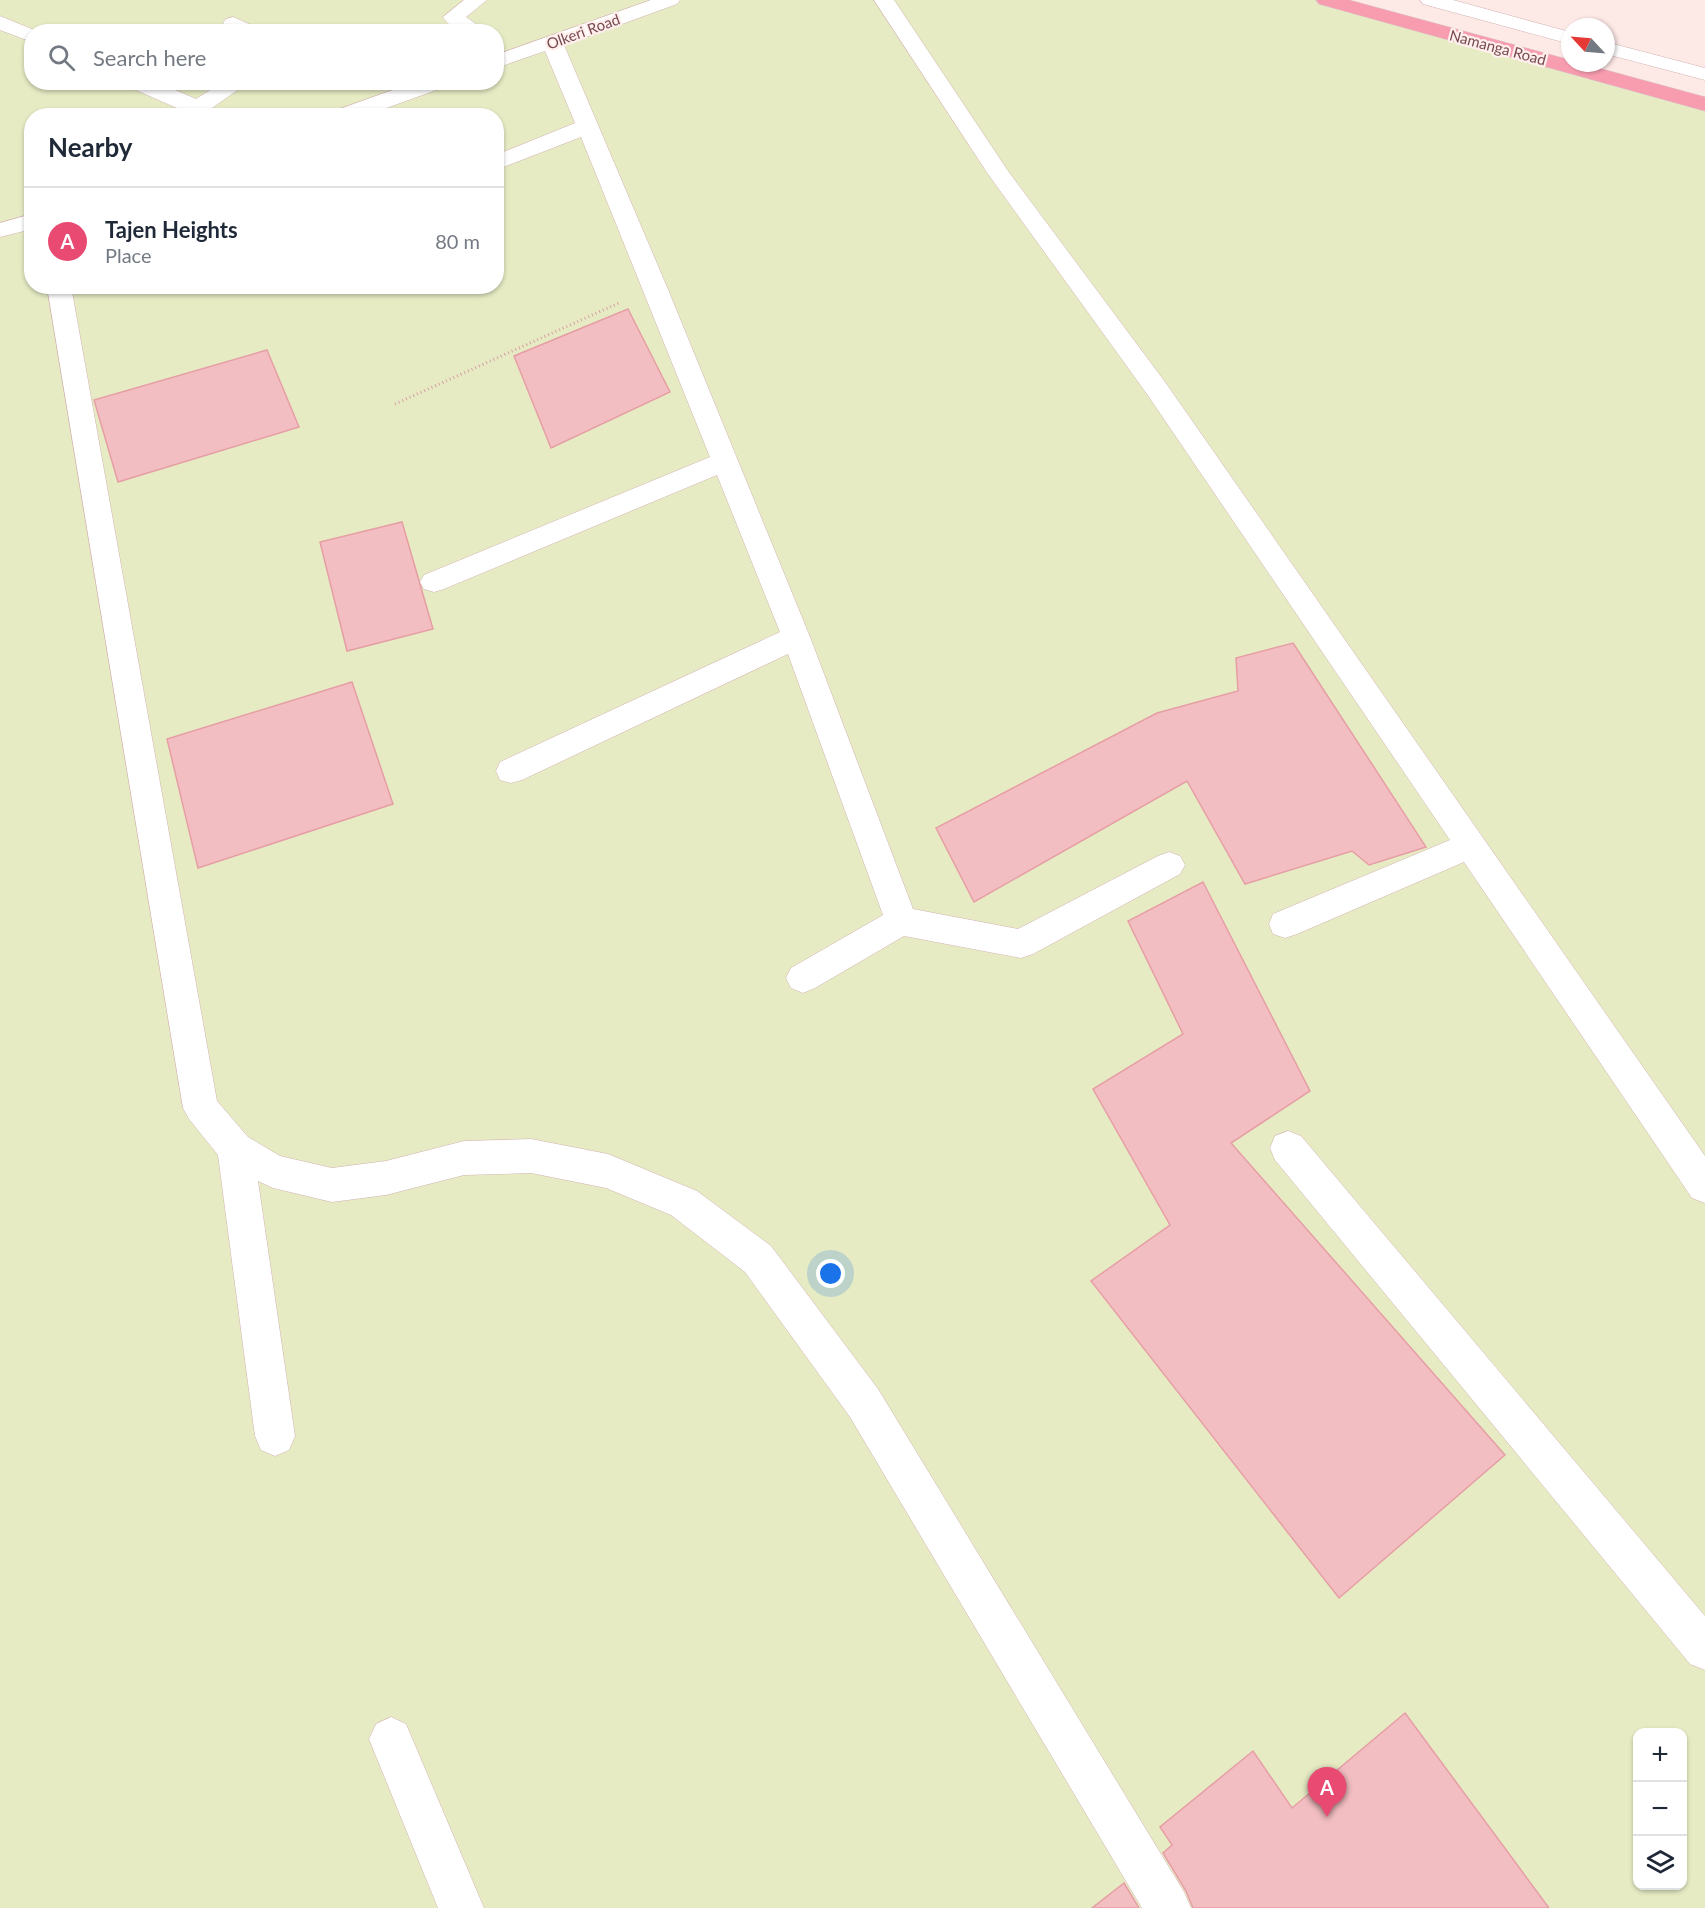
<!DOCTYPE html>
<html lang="en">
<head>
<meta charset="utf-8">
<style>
	:root { --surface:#fff; --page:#f2f2f3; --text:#1f2937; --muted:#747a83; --line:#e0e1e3; --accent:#e84a72 }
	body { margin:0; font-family:Lato,sans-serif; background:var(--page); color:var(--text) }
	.controls { position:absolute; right:18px; bottom:18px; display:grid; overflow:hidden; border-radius:12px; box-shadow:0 2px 4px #0004 }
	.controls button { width:54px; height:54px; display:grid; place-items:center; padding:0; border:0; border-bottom:2px solid var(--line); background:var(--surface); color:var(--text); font:30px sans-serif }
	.compass { position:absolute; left:1561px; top:18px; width:54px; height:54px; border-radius:50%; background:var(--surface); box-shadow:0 2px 4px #0004; rotate:296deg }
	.you { position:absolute; left:831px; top:1274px; width:21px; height:21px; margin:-15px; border:4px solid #fff; border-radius:50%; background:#1a73e8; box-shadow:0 0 0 9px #1a73e833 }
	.badge { display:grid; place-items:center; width:39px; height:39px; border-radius:50%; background:var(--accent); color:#fff; font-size:20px; font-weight:700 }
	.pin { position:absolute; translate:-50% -50px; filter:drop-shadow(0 2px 3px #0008) }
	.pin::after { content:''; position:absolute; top:32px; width:21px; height:18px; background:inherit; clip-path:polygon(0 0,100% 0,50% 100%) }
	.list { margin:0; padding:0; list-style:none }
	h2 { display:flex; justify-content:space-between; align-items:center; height:78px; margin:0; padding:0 24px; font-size:26px }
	h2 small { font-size:20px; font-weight:400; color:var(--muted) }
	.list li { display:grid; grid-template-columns:39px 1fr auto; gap:18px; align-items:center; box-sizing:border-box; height:108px; padding:0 24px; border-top:2px solid var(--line) }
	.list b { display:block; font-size:22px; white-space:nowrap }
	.list p { margin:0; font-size:20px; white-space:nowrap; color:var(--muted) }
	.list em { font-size:20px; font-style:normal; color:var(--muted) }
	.icon { flex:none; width:33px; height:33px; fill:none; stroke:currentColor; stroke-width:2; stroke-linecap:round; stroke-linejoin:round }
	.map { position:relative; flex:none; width:1705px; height:1908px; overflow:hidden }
	.search { position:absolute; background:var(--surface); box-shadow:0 2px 4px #0004; left:24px; top:24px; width:480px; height:66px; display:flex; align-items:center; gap:15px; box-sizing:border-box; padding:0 21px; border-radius:24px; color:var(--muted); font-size:22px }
	.panel { position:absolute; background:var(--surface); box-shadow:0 2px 4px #0004; left:24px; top:108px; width:480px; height:186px; border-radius:24px }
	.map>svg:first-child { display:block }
	.green { fill:#e6ebc4; fill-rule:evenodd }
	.building { fill:#f3bec2; stroke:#e69ea5; stroke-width:1.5 }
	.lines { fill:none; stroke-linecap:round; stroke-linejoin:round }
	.minor-casing { stroke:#d4b2b2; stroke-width:1 }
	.highway-casing { stroke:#d6c9ca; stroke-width:1 }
	.path { stroke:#d8a0a5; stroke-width:3; stroke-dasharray:1 3; stroke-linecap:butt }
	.minor { fill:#fff; fill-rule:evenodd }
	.highway { fill:#f89db0; fill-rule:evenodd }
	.labels { text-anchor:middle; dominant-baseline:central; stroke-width:4.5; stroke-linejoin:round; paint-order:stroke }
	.far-street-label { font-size:15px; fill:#774a50; stroke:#ffefed }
</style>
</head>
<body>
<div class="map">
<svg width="1705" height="1908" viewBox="0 0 1705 1908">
	<rect width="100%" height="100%" fill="#fde9e6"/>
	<!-- green -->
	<path class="green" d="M0,0H1318L1705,106V1908H0ZM32,32H496V82H32ZM32,116H496V286H32ZM1638,1732H1682V1886H1638Z"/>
	<!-- building -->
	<g class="building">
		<path d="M628,309L670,392L551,448L514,356Z"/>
		<path d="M267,350L299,427L118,482L94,400Z"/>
		<path d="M402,522L433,629L347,651L320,542Z"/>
		<path d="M1293,643L1426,847L1369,865L1352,851L1245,884L1187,781L974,902L936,828L1157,713L1238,691L1236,658Z"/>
		<path d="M352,682L393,804L198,868L167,739Z"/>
		<path d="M1203,882L1310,1091L1231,1143L1505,1455L1339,1598L1091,1281L1170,1225L1093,1089L1183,1034L1128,921Z"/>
		<path d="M1405,1713L1549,1908H1193L1186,1891L1163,1853L1172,1845L1160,1827L1253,1751L1292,1808Z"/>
		<path d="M1124,1883L1139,1908H1092Z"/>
	</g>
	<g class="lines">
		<defs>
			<g id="minor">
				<path d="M464,0H487L466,17L488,32C469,32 454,34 443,17Z"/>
				<path d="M651,0H680L677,4L564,45L667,287L810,637L913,909L1018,929L1158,856L1169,852L1180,856L1185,865L1180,874L1033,954L1021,958L904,936L815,988L803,993L791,988L786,978L791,968L883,915L788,654L522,780L511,783L500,780L496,771L500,762L780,632L717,475L444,589L434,592L424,589L420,582L424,575L710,457L581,137L496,170V155L575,123L545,51L496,68V55Z"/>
				<path d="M874,0H894L1008,171L1165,382L1705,1156V1203L1692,1198L1464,862L1297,934L1285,938L1273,934L1269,924L1273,914L1450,840L1147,394L988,174Z"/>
				<path d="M1420,0H1453L1570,32V44L1423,4Z"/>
				<path d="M0,16L39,32H32V42L0,30Z"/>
				<path d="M233,17L258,28L261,32C248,32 231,35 223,23L226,19Z"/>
				<path d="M1606,42L1705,68V80L1606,54Z"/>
				<path d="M127,82H157L196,99L223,82H249L212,108L220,116H195L129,87Z"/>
				<path d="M415,82H447L445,87L364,116H331L334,111Z"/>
				<path d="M32,214V229L0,237V223Z"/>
				<path d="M47,286H71L217,1101L248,1137L280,1156L332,1168L386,1161L464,1141L531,1139L608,1154L697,1191L771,1246L878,1389L1184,1892L1191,1908H1142L850,1417L745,1272L671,1215L606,1188L531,1173L464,1175L386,1195L332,1202L273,1188L258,1181L295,1436L289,1450L275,1456L261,1450L255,1436L218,1155L189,1119L183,1108Z"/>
				<path d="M1288,1131L1301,1136L1705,1616V1670L1690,1664L1275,1160L1270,1148L1275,1136Z"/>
				<path d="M391,1717L406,1724L484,1908H438L369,1739L376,1724Z"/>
			</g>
			<path id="highway" d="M1316,0H1349L1570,60V63H1580L1705,97V111L1319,4Z"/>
		</defs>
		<!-- minor casing -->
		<use href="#minor" class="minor-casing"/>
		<!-- highway casing -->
		<use href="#highway" class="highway-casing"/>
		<!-- path -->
		<path class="path" d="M395,404L621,302"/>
		<!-- minor -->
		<use href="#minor" class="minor"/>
		<!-- highway -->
		<use href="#highway" class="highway"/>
	</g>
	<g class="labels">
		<!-- far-street labels -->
		<g class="far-street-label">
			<text transform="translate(583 31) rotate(-20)">Olkeri Road</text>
			<text transform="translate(1498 47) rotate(15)">Namanga Road</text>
		</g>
	</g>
</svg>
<div class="controls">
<button>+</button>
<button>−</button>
<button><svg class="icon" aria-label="layers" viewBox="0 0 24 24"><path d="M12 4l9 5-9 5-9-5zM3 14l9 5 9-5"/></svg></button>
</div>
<svg class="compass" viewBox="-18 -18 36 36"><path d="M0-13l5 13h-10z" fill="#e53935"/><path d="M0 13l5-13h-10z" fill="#747a83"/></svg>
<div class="you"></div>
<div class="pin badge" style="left:1327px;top:1817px">A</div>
<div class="search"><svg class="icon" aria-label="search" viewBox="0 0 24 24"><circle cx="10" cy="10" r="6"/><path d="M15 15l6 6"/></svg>Search here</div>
<section class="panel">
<h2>Nearby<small></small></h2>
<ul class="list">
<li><span class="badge">A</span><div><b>Tajen Heights</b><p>Place</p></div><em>80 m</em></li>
</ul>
</section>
</div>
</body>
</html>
